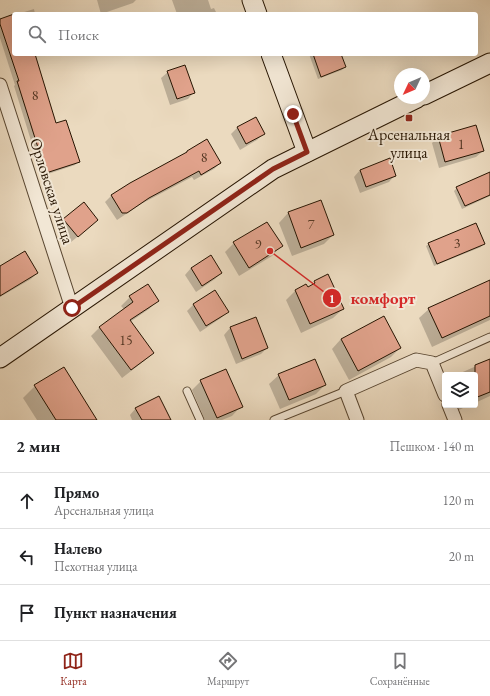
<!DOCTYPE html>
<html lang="ru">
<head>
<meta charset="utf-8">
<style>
	:root { --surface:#fff; --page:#f6f6f6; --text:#202124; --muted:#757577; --line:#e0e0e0; --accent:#8f2418 }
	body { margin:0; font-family:"EB Garamond",serif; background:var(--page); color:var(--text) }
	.controls { position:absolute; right:12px; bottom:12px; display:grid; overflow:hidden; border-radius:4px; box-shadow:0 4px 16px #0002 }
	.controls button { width:36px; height:36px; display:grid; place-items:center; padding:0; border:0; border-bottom:1px solid var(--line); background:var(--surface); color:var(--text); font:20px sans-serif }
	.compass { position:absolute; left:394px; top:68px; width:36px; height:36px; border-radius:50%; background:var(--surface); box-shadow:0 4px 16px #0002; rotate:226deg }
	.stop { position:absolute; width:12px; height:12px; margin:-9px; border:3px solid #8f2418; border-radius:50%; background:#fff }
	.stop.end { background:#8f2418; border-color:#fff; box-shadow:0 1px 4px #0008 }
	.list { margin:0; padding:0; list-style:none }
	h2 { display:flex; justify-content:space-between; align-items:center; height:52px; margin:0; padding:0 16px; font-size:17px }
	h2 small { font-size:13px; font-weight:400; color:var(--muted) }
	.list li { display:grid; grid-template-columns:26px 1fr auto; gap:12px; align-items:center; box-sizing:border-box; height:56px; padding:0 16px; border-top:1px solid var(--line) }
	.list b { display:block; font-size:15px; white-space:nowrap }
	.list p { margin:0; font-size:13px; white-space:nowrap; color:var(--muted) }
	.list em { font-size:13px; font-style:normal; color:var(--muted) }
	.icon { flex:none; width:22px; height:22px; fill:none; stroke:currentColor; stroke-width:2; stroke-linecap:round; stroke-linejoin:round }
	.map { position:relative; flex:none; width:490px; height:420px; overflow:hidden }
	.search { position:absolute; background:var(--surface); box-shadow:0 4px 16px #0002; left:12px; right:12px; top:12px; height:44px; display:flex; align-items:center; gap:10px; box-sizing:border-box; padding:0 14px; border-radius:4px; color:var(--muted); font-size:15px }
	.sheet { height:220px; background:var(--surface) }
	nav { display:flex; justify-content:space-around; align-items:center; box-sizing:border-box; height:56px; border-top:1px solid var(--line); background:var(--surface); font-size:11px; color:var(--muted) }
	nav a { display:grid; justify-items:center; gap:2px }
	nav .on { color:var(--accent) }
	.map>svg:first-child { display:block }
	.shadow { fill:#0003 }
	.building { fill:#e0a28b; stroke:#271502 }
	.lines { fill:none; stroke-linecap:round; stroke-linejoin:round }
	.lane-casing { stroke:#584631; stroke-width:9 }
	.street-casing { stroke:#584631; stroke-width:15 }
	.secondary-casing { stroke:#271502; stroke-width:21 }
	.lane { stroke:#f2e7d5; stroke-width:7 }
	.street { stroke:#f2e7d5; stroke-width:13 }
	.secondary { stroke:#f2e7d5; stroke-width:19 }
	.route { stroke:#8f2418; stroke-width:5 }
	.poi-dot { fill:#8f2418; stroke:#f2e7d5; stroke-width:1.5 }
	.labels { text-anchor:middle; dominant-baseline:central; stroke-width:4; stroke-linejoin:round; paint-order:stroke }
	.number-label { font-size:14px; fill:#553824 }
	.poi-label { font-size:16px; fill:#271502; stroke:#f2e7d5 }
	.street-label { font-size:16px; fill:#271502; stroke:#f2e7d5 }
	.leader { fill:none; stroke:#d62828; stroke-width:1.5 }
	.callout-dot { fill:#d62828; stroke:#f2e7d5; stroke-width:1.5 }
	.mark-label { font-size:12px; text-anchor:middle; font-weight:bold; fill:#fff }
	.callout-label { font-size:17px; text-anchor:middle; font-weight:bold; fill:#d62828; stroke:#f2e7d5; stroke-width:4; stroke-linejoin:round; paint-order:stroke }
</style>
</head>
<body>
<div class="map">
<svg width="490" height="420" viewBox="0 0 490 420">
	<rect width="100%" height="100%" fill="#ebdabf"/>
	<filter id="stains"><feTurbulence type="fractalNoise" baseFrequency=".005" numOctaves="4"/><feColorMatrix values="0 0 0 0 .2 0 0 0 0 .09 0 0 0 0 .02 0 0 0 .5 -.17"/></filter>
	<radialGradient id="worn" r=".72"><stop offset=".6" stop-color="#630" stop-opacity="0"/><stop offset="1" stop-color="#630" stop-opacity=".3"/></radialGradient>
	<!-- shadow -->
	<g class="shadow">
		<path d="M97,0H136L133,3L101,14Z"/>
		<path d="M172,0H208L211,9L214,8L217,14H177Z"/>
		<path d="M34,9L35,14H18Z"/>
		<path d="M14,15V54H42L35,56L55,125L79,161L75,165L42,176L14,86L15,85L0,38V20Z"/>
		<path d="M309,54H340L345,67L342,70L318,79Z"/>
		<path d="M168,72L194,92L188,99L170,105L161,78Z"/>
		<path d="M255,119L263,134L257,140L240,150L231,134L237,128Z"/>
		<path d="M475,126L483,151L476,157L439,168L432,143L438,137Z"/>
		<path d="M187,151L220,163L214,169L194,180L192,177L141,204L117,220L105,202L111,196L131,184L184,155Z"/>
		<path d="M360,170L395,175L389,182L360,193L354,177Z"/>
		<path d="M490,173V196L462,209L454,191L457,188Z"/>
		<path d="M320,201L333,235L324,244L292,256L279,223L288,213Z"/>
		<path d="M64,220L91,226L71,242L58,226Z"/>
		<path d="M234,243L281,246L272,256L239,276L225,252Z"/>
		<path d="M429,244H483L481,247L434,266L426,246Z"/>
		<path d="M0,267L37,273L31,279L0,297Z"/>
		<path d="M191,268L221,273L215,279L196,292L185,275Z"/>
		<path d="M490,281V320L432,347L419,318L429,309Z"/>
		<path d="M315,282L343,309L333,318L301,333L286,300L295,291L306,286L308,288Z"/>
		<path d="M215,291L227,312L221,318L200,332L187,311L193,305Z"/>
		<path d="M130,297L158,300L149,309L130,322L153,353L144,361L122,378L91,336L99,328L124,309L121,306Z"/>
		<path d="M255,318L267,348L261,354L236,364L224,335L230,328Z"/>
		<path d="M341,339L400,348L391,357L349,380L332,349Z"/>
		<path d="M490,360V396L475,403V375H456Z"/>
		<path d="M63,368L96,420H37L23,398L35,386Z"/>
		<path d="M279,375L325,385L316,394L280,409L269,384Z"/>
		<path d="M201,381L241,406L232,416L222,420H205L192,390Z"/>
		<path d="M457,405H469L459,410Z"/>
		<path d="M136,408L170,420H132L130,415Z"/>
	</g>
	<!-- building -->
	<g class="building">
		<path d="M14,14V54H35L56,123L66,120L80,162L46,173L17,81H19L0,24V19Z"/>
		<path d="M313,54H341L346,67L321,77Z"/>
		<path d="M185,65L195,93L177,99L167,71Z"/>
		<path d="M256,117L265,134L246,144L237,127Z"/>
		<path d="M476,125L484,151L445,162L438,136Z"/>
		<path d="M207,139L221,163L201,175L199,171L149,198L127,213H122L111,195L130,183L187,152V151Z"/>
		<path d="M390,158L396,176L366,187L360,170Z"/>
		<path d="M490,172V195L465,206L456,187Z"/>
		<path d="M321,200L334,235L301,248L288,212Z"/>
		<path d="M84,202L98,220L78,237L63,219Z"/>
		<path d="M267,222L283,246L249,268L233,242Z"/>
		<path d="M476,223L485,244L437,264L428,243Z"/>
		<path d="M25,251L38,273L0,296V266Z"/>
		<path d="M211,255L222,273L202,286L191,268Z"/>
		<path d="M328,274L344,309L310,324L295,290L306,284L308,287L315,283L314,281Z"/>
		<path d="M490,280V316L442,338L428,308Z"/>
		<path d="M148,284L159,301L130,320L154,353L131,370L99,327L133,302L129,296Z"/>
		<path d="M215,290L229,312L206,326L193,304Z"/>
		<path d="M384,316L401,348L358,371L341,339Z"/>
		<path d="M256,317L268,348L242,359L230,327Z"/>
		<path d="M315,359L326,385L289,400L278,374Z"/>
		<path d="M490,359V392L475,398V365Z"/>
		<path d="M64,367L97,420H56L34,385Z"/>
		<path d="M226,369L243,407L217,418L200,380Z"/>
		<path d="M159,396L171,420H142L135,408Z"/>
	</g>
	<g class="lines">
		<defs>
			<g id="lane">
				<path d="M432,363L490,337"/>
				<path d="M187,391L200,420"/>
				<path d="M274,420L346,391"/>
			</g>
			<g id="street">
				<path d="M0,85L72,308"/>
				<path d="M449,405L455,420"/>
				<path d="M357,420L346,391L416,360L432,363L445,395"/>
			</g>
			<g id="secondary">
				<path d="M252,0L257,14"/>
				<path d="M271,54L307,152"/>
				<path d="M424,95L490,63"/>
				<path d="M0,358L273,169L417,98"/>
			</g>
		</defs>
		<!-- lane casing -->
		<use href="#lane" class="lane-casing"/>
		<!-- street casing -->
		<use href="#street" class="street-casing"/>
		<!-- secondary casing -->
		<use href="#secondary" class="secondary-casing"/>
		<!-- lane -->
		<use href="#lane" class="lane"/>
		<!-- street -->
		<use href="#street" class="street"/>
		<!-- secondary -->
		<use href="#secondary" class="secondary"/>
	</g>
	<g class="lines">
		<!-- route -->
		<path class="route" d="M72,308L273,169L307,152L293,114"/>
	</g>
	<!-- markers -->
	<rect class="poi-dot" x="405" y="114" width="8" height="8" rx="2"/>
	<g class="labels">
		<!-- number labels -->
		<g class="number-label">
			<text x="35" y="95">8</text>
			<text x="461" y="144">1</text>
			<text x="204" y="157">8</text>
			<text x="311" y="224">7</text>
			<text x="457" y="243">3</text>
			<text x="258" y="244">9</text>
			<text x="126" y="340">15</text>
		</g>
		<!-- poi labels -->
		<g class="poi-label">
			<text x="409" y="134">Арсенальная<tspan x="409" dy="18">улица</tspan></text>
		</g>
		<!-- street labels -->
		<g class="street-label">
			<text transform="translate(52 191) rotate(72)">Орловская улица</text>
		</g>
	</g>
	<!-- callouts -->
	<path class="leader" d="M270 251L332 298"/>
	<g class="callout-dot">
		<circle cx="270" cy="251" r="4"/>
		<circle cx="332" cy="298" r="10"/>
	</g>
	<g class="mark-label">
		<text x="332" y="303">1</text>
	</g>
	<g class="callout-label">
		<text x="383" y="304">комфорт</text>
	</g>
	<rect width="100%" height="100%" filter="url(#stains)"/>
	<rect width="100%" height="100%" fill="url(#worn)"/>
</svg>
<div class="controls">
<button><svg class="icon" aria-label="layers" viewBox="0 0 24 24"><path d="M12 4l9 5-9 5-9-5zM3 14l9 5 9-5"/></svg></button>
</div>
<svg class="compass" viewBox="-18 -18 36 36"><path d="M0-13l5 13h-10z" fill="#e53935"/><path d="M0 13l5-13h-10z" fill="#757577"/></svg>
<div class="stop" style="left:72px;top:308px"></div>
<div class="stop end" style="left:293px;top:114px"></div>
<div class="search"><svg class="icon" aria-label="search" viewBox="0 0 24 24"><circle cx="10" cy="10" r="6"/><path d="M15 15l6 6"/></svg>Поиск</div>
</div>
<section class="sheet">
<h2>2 мин<small>Пешком · 140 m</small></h2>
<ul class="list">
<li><svg class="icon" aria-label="ahead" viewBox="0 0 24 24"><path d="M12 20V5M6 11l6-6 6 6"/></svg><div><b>Прямо</b><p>Арсенальная улица</p></div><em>120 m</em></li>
<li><svg class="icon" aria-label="left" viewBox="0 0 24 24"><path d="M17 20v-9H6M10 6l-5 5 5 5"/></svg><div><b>Налево</b><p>Пехотная улица</p></div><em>20 m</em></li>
<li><svg class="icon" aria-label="arrive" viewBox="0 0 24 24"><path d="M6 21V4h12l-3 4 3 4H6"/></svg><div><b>Пункт назначения</b></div></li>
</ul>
</section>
<nav>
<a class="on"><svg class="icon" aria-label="map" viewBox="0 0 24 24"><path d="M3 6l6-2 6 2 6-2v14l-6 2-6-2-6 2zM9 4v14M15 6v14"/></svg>Карта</a>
<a><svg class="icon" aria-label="directions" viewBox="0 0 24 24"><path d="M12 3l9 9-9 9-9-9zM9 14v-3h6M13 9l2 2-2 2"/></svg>Маршрут</a>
<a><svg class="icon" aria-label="saved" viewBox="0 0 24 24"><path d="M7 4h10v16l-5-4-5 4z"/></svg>Сохранённые</a>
</nav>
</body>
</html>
